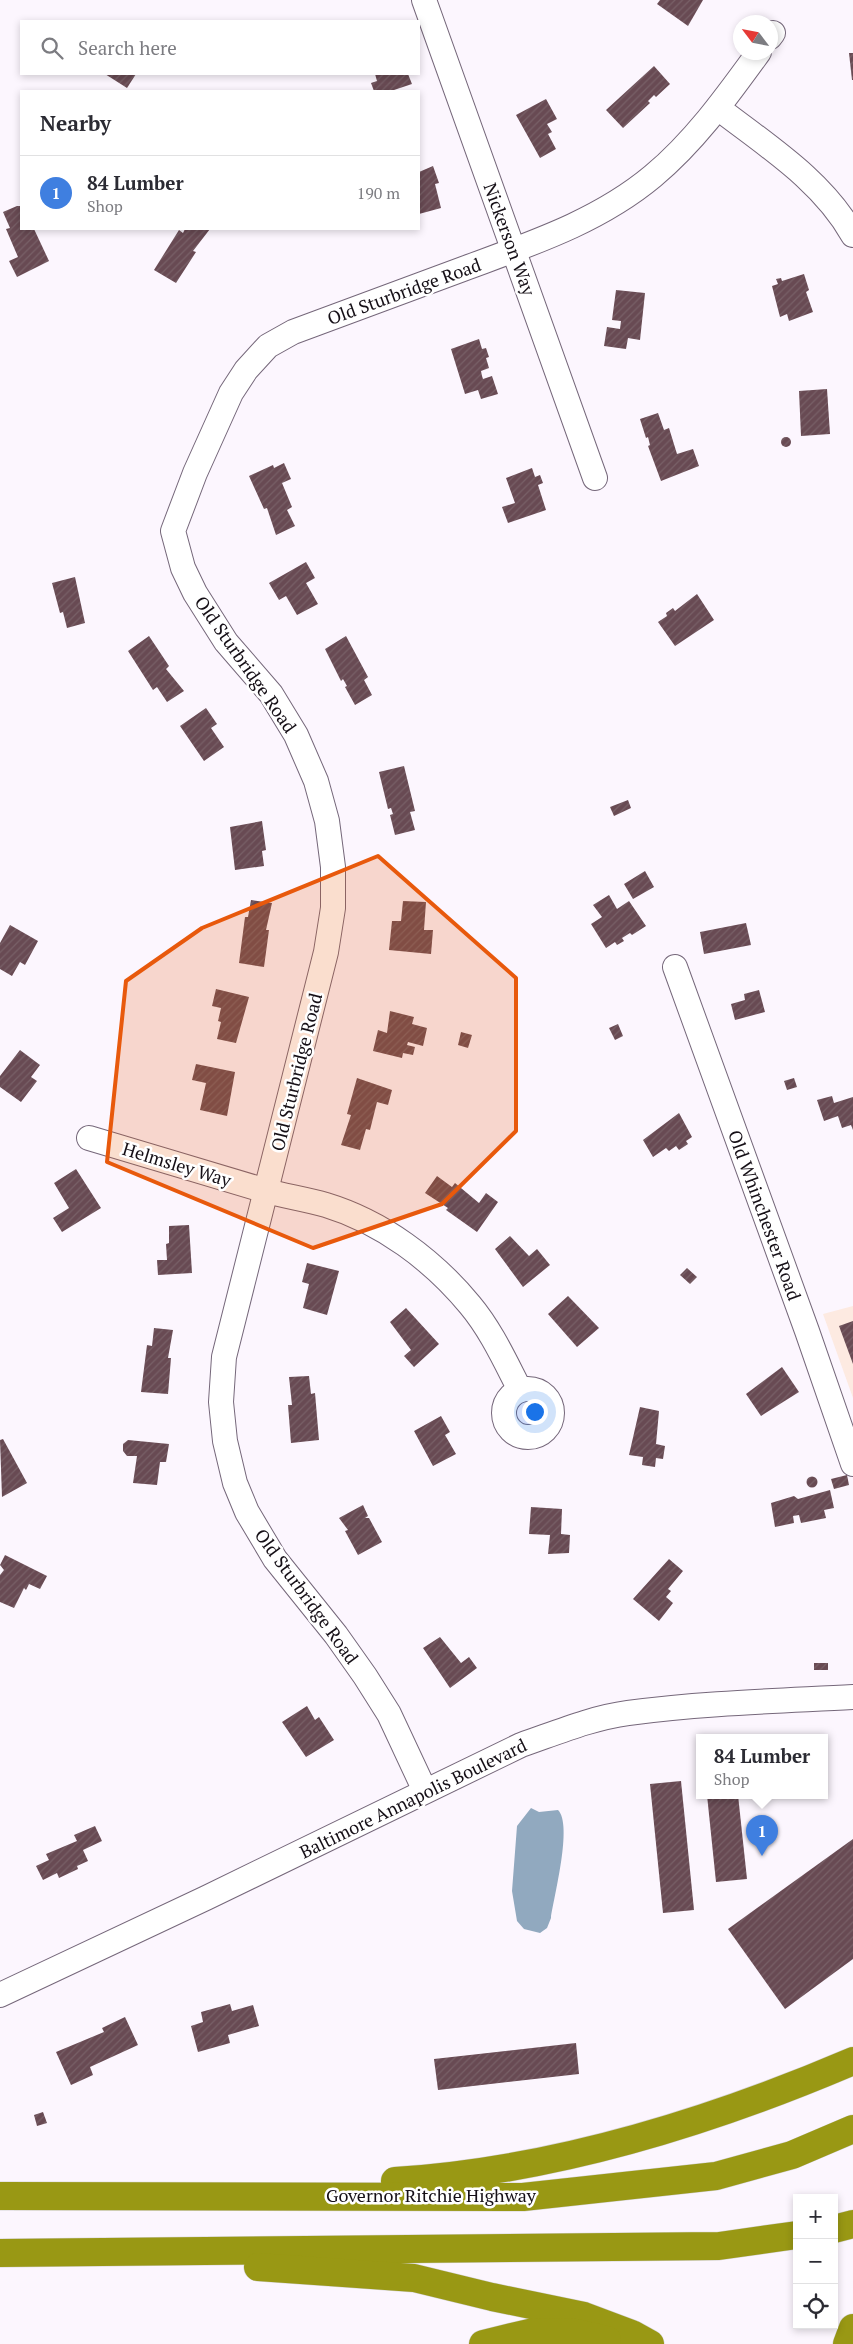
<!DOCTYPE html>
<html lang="en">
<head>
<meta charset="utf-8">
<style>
	:root { --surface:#fff; --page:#f7f7f7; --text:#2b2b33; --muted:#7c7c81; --line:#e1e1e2; --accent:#2156c3 }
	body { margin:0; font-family:"PT Serif",serif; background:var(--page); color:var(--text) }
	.controls { position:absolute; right:15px; bottom:15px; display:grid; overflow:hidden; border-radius:0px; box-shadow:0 2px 8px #0003 }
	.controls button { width:45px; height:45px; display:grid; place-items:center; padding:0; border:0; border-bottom:1px solid var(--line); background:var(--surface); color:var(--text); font:25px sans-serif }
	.compass { position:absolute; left:733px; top:15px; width:45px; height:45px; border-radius:50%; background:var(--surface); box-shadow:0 2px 8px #0003; rotate:302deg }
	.you { position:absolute; left:534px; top:1411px; width:18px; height:18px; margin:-12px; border:4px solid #fff; border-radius:50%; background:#1a73e8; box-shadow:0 0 0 8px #1a73e833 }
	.badge { display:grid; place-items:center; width:32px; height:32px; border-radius:50%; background:var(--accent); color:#fff; font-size:16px; font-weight:700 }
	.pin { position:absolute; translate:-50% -41px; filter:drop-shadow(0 1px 2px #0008) }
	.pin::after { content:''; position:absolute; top:26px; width:18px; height:15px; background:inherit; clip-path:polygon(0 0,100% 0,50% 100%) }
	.popup { position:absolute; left:696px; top:1734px; width:132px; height:65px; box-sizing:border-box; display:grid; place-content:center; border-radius:0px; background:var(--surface); filter:drop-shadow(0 1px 4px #0005); font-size:16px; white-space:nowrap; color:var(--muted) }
	.popup b { font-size:19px; color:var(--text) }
	.popup::after { content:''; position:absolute; left:50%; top:100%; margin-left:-10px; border:10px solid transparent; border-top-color:var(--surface) }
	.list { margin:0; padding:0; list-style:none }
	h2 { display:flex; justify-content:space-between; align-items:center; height:65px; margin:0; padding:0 20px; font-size:21px }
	h2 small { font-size:16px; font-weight:400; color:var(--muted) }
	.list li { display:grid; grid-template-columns:32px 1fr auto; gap:15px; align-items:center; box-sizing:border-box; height:75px; padding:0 20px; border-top:1px solid var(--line) }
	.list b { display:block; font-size:19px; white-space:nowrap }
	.list p { margin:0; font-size:16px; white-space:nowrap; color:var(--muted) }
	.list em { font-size:16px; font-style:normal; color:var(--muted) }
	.icon { flex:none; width:28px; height:28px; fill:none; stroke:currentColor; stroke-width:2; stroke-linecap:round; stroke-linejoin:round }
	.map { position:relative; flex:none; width:853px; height:2344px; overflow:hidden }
	.search { position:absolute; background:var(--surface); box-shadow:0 2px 8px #0003; left:20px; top:20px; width:400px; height:55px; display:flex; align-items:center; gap:12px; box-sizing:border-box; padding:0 18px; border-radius:0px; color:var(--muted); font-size:19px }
	.panel { position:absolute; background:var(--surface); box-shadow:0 2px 8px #0003; left:20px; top:90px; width:400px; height:140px; border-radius:0px }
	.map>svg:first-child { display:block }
	.commercial { fill:#fdeae1 }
	.water { fill:#91a9bf }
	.building { fill:url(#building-hatch) }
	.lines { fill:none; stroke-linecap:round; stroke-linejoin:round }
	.minor-casing { stroke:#75677a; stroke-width:26 }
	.highway-casing { stroke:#d5d4d5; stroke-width:29 }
	.minor { stroke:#fff; stroke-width:24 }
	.highway { stroke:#999814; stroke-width:28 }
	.marked { fill:#e8590c; fill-opacity:0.2; stroke:#e8590c; stroke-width:4; stroke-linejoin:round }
	.labels { text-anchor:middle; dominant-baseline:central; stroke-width:5; stroke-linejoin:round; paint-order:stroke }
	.street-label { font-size:18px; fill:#150f16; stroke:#fff }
</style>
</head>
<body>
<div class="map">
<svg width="853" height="2344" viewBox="0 0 853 2344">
	<defs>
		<pattern id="building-hatch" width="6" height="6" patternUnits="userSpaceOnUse" patternTransform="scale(1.25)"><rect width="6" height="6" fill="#684a53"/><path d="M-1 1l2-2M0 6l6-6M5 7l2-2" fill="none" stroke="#786067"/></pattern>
	</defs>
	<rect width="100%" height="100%" fill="#fcf6fe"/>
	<!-- commercial -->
	<path class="commercial" d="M853,1306V1398L823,1314Z"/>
	<!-- water -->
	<path class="water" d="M531,1808L539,1812L558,1810C573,1825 554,1896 551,1918L547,1928L540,1933L524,1929L517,1921L512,1891L517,1826Z"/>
	<!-- building -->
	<g class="building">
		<path d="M660,0H703L688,26L657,4Z"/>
		<path d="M849,53H853V80H852Z"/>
		<path d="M654,66L670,84L656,97L654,95L648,101L650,103L623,128L606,110Z"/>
		<path d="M105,74H136L127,88Z"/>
		<path d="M375,74H408L412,84L391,91H374L371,83L377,81Z"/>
		<path d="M546,99L557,119L547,124L552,132L548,134L556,149L540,158L516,115Z"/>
		<path d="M433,166L439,183L435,184L441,208L419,214V172Z"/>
		<path d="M17,206H21V229H34L49,261L17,277L9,261L18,257L6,229L10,228L3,212Z"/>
		<path d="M185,229H210L193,251L196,252L176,283L154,270L179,230L183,233Z"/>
		<path d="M804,274L809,290L806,292L813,312L789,321L787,314L780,317L772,286L778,284L776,279L781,278L782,281Z"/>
		<path d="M616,290L645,293L640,340L628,338L626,349L604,346L607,327L620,329L621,321L612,320Z"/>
		<path d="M479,339L482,349L486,348L489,357L486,358L489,368L481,371L482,376L483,379L492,376L498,394L481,399L478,390L465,394L451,349Z"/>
		<path d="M827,389L830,434L801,436L799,391Z"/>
		<path d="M658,413L664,430L669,428L677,454L693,449L699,466L661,481L648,446L650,445L648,437L646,438L640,419Z"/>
		<circle cx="786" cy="442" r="5"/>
		<path d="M284,463L291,479L282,483L292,507L287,510L295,526L276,535L267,508L264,509L249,476L273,465L274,468Z"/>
		<path d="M532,468L535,477L540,475L543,483L538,485L546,510L508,523L502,507L515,503L506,478Z"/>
		<path d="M306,562L315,578L306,583L318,604L297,615L286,596L279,600L269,583Z"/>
		<path d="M75,577L85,623L67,628L63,612L60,613L52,583Z"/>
		<path d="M697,594L714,620L675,646L658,622L667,616L666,613L673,608L675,611Z"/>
		<path d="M149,636L169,666L166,669L184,691L167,702L157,687L153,690L128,651Z"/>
		<path d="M346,636L368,677L364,680L372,695L355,705L345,687L347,686L343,679L341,681L325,649Z"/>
		<path d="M206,708L217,724L211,728L224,747L204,761L180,726Z"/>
		<path d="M404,766L415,811L410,812L415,830L395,835L390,815L393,814L391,808L388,809L379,772Z"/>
		<path d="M628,800L631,808L614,816L610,807Z"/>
		<path d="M262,821L266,850L262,851L264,866L235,870L230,827Z"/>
		<path d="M645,871L654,887L633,899L624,884Z"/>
		<path d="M609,895L617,909L629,901L646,926L632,935L630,933L622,938L624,941L617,945L615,942L606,948L591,924L602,917L593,905Z"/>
		<path d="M251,900L272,903L266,930H269L264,967L239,963L245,917H248Z"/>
		<path d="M403,901L426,902L424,930H433L431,954L389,950L392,921H401Z"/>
		<path d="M746,923L751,945L704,954L700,932Z"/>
		<path d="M10,925L38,941L25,965L20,962L12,976L0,969V943Z"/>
		<path d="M216,989L249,997L236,1043L217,1039L221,1022L218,1021L221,1008L212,1006Z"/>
		<path d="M759,990L765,1012L735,1020L731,1004L745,1000L744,994Z"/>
		<path d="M390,1011L414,1017L412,1024L427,1028L423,1046L408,1042L407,1045L415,1047L413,1055L403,1053L402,1058L373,1051L378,1030L387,1033Z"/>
		<path d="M618,1024L623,1036L615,1040L609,1028Z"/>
		<path d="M461,1032L472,1035L468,1048L458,1045Z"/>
		<path d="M20,1050L40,1065L31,1077L37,1081L21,1102L0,1087V1076Z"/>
		<path d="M196,1064L235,1072L227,1116L200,1110L206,1083L192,1080Z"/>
		<path d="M357,1078L392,1090L388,1105L377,1102L370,1130L366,1129L360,1150L341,1145L351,1115L347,1114Z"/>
		<path d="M794,1078L797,1087L787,1090L784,1081Z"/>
		<path d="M832,1096L834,1103L853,1097V1130L851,1125L842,1128L838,1116L824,1121L817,1100Z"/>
		<path d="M679,1113L692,1137L686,1141L688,1144L679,1150L676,1146L669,1151L666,1148L653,1157L643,1140Z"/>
		<path d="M76,1169L101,1208L62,1232L53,1218L69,1208L54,1183Z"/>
		<path d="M437,1176L452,1187L455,1183L479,1203L486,1193L498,1202L477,1232L446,1210L448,1208L425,1193Z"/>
		<path d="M189,1225L192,1273L158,1275L157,1260H167L166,1244L169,1243V1226Z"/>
		<path d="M510,1236L529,1256L537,1249L550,1265L523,1287L495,1249Z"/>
		<path d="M307,1263L339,1271L327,1315L303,1308L309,1284L302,1282Z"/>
		<path d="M687,1268L697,1277L690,1284L680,1275Z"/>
		<path d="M568,1296L599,1328L577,1347L548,1314Z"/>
		<path d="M406,1308L439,1344L414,1367L404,1356L411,1350L390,1322Z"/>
		<path d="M853,1321V1364L839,1326Z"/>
		<path d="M154,1328L173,1330L168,1358H171L168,1394L141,1392L147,1345L152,1346Z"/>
		<path d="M782,1367L799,1392L761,1416L746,1394Z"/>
		<path d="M309,1376L311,1394L315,1393L319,1440L291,1443L288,1405H292L289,1377Z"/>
		<path d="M640,1407L659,1411L656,1444L665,1446L663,1459L656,1458L655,1467L642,1465L643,1457L629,1455Z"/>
		<path d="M441,1416L450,1432L445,1435L456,1454L433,1466L414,1431Z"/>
		<path d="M3,1439L27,1483L2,1497L0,1440Z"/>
		<path d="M128,1440L169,1444L166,1462H160L157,1485L133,1483L137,1456H127L123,1451V1444Z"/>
		<path d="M847,1475L849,1485L834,1489L831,1479Z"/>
		<circle cx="812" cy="1482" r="5.5"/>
		<path d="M830,1490L834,1508L824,1510L826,1518L801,1523L799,1515L793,1516L794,1523L775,1527L771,1503L794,1496L798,1499Z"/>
		<path d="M363,1505L368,1516L365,1518H369L382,1542L358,1555L345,1531L348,1530L339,1518Z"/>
		<path d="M531,1507L562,1509L561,1534L570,1535L569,1553L548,1554L550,1535L529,1534Z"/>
		<path d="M5,1555L47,1576L40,1589L29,1584L26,1590L24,1588L14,1608L0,1602V1575L4,1570L0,1565Z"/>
		<path d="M669,1559L683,1571L668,1589L671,1591L666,1597L673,1603L659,1621L633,1599Z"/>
		<path d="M440,1637L461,1663L469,1657L477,1668L450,1688L423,1648Z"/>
		<rect x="814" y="1663" width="14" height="7"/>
		<path d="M307,1706L315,1720L319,1717L334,1740L306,1757L282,1722Z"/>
		<path d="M681,1781L694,1910L663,1913L650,1784Z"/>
		<path d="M707,1795H738L747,1879L716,1882Z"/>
		<path d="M95,1826L102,1841L83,1850L88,1861L77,1866L78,1869L59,1878L57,1873L43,1880L36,1866L49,1860L46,1854L77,1841L74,1835Z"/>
		<path d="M853,1839V1959L785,2009L728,1929Z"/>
		<path d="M230,2004L232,2011L253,2005L259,2026L228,2035L230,2043L198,2052L191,2026L203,2022L201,2012Z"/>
		<path d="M125,2017L138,2045L90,2067L93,2075L71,2085L56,2052L104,2032L102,2028Z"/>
		<path d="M576,2043L579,2074L438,2090L434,2059Z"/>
		<path d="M43,2112L47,2123L37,2126L34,2115Z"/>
	</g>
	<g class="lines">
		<defs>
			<g id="minor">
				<path d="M424,0L595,478"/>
				<path d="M770,37L773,33"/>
				<path d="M718,108C767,146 822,180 853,235"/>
				<path d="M675,967L807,1331L853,1464"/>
				<path d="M89,1138C147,1155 205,1173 263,1190C284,1196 305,1199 326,1205C382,1222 433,1260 470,1305C491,1330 505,1361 520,1390"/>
				<circle cx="528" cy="1413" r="24"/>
				<path d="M425,1791L389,1714L365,1676L336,1635L275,1559L247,1512L235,1483L225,1441L221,1402L224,1357L326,952L333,908V867L327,821L316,781L296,735L271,694L226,642L195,593L183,568L173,531L195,473L231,393L246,370L268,346L293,332C349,311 406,290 463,269C530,244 598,222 653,176C695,141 727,96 759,52"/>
				<path d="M0,1995L206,1898L521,1745C556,1733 591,1718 628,1713C702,1703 778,1701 853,1697"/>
			</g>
			<g id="highway">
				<path d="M395,2181C553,2171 708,2123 853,2061"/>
				<path d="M0,2196L523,2197L716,2176L792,2155L853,2129"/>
				<path d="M834,2229L853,2224"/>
				<path d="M0,2253L719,2246L797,2235"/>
				<path d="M258,2267L414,2278L492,2297L584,2316L632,2334L650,2344"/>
				<path d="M483,2344L533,2332L578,2333L607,2340"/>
				<path d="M847,2344L853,2328"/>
			</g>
		</defs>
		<!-- minor casing -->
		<use href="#minor" class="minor-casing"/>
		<!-- highway casing -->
		<use href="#highway" class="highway-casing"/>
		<!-- minor -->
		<use href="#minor" class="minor"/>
		<!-- highway -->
		<use href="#highway" class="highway"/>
	</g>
	<!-- marked area -->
	<path class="marked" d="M378,856L516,978V1131L442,1204L313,1248L107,1162L126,981L202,928Z"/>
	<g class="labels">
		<!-- street labels -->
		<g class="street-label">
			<text transform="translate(510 239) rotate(70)">Nickerson Way</text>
			<text transform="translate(404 291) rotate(-20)">Old Sturbridge Road</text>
			<text transform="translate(246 664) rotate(55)">Old Sturbridge Road</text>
			<text transform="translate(296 1072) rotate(-76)">Old Sturbridge Road</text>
			<text transform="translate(177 1164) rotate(17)">Helmsley Way</text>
			<text transform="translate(765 1215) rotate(70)">Old Whinchester Road</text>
			<text transform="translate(307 1596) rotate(54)">Old Sturbridge Road</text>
			<text transform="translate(413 1798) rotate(-26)">Baltimore Annapolis Boulevard</text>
			<text x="431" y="2195">Governor Ritchie Highway</text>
		</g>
	</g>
</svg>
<div class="controls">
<button>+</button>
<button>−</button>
<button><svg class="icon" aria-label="locate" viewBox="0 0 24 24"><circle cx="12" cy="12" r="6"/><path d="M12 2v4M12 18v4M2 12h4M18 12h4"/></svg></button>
</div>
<svg class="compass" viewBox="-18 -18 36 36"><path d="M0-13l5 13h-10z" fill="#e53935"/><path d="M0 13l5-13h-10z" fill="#7c7c81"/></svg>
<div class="you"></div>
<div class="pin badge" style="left:762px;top:1856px;background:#3f7fe0">1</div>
<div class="popup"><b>84 Lumber</b>Shop</div>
<div class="search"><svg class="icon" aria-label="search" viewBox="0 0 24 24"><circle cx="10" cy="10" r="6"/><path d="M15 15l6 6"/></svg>Search here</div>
<section class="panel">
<h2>Nearby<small></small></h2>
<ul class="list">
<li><span class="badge" style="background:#3f7fe0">1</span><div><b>84 Lumber</b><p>Shop</p></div><em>190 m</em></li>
</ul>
</section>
</div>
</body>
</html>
